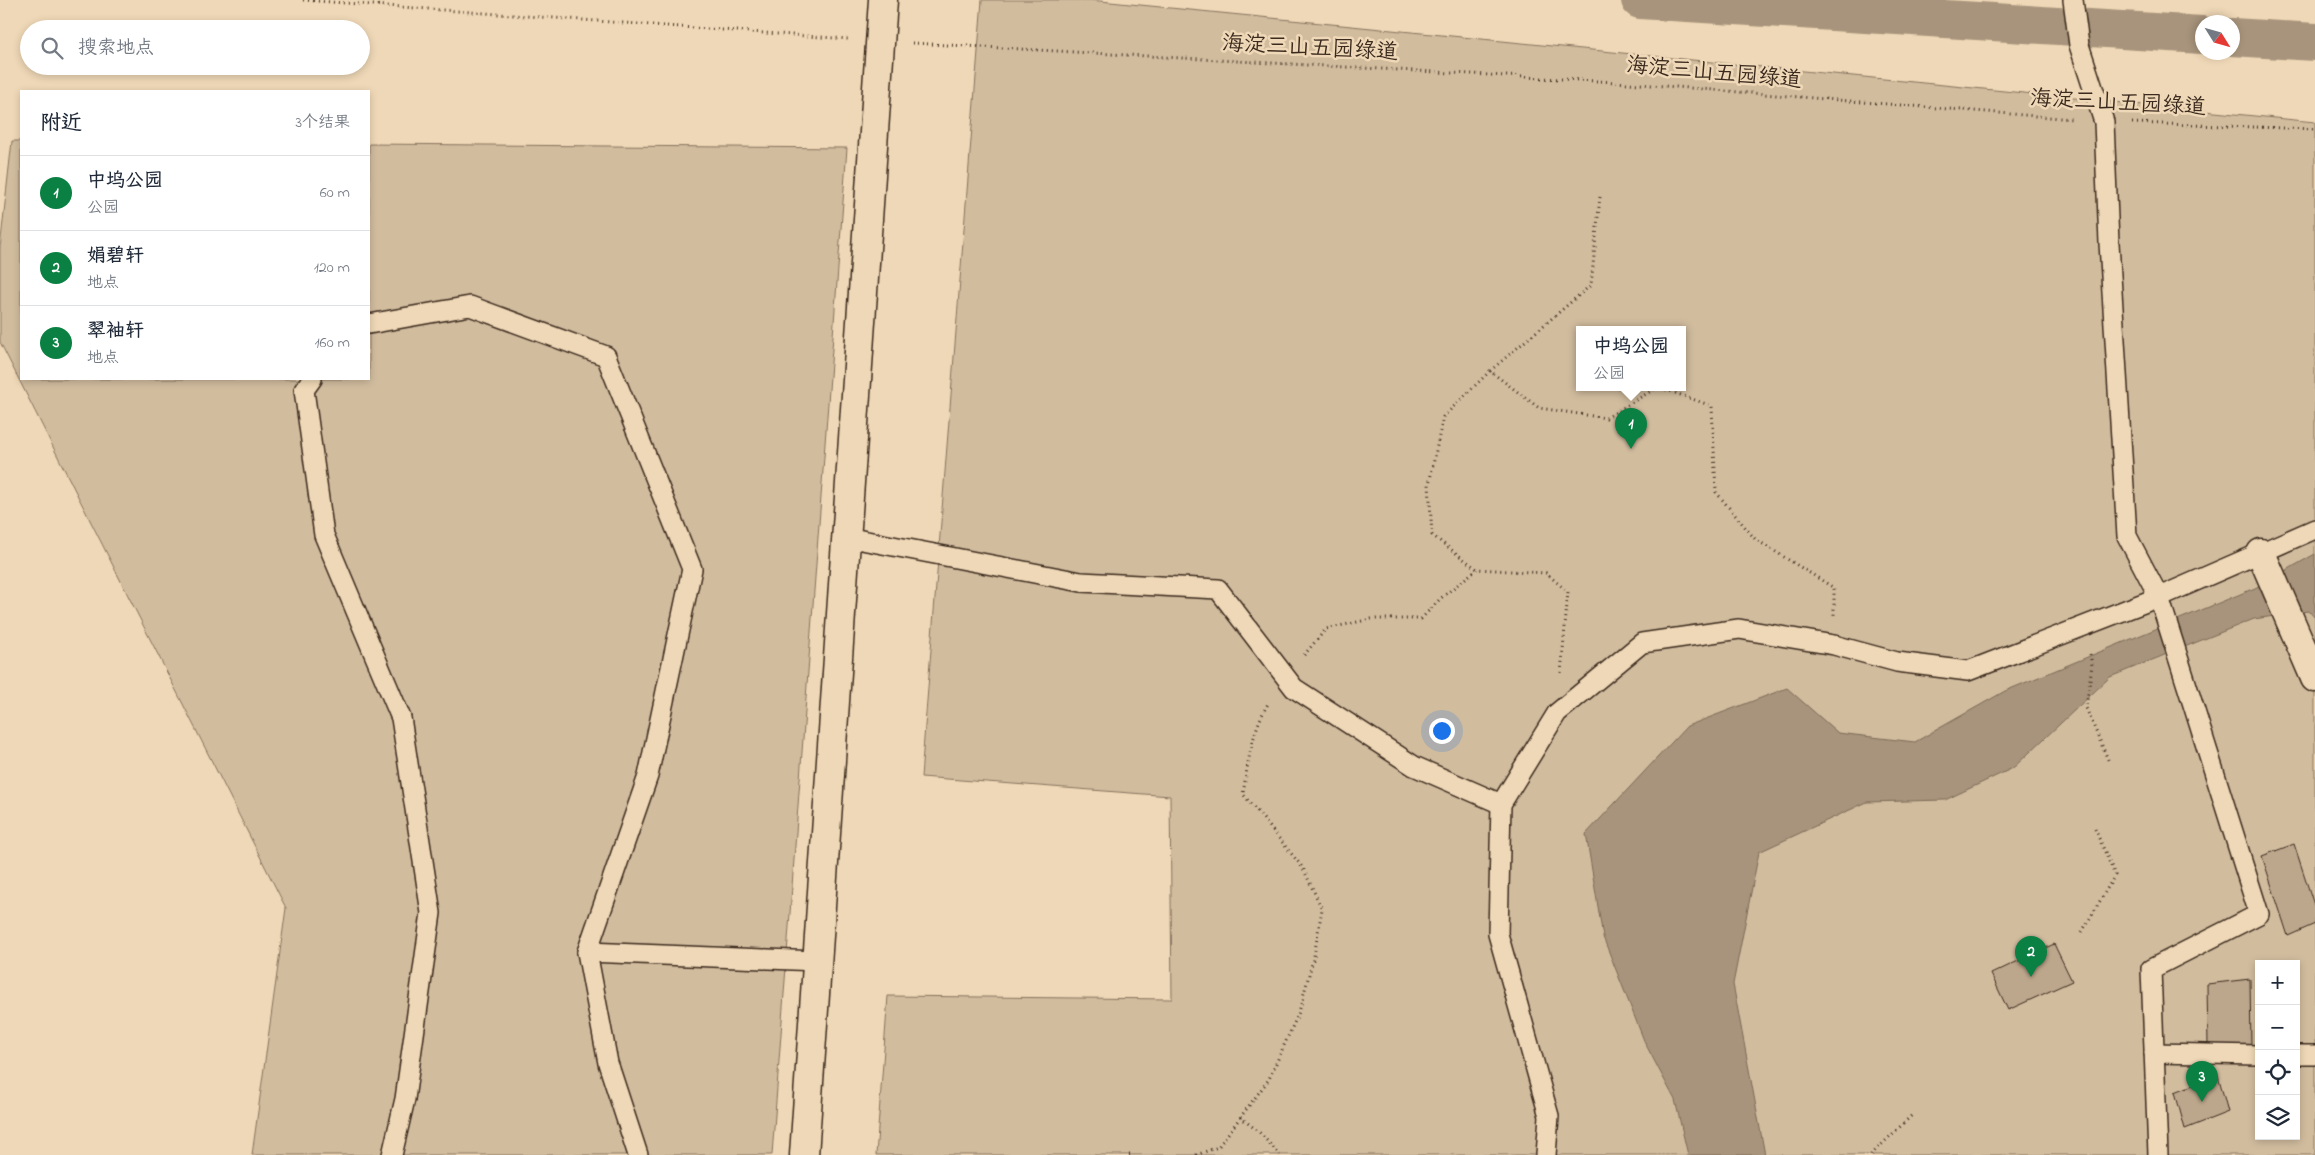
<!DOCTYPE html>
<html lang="zh">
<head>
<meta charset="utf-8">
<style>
	:root { --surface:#fff; --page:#f6f6f7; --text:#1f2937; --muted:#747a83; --line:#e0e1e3; --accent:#0b8043 }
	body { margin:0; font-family:"Indie Flower","LXGW WenKai TC",sans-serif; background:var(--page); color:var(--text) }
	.controls { position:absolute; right:15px; bottom:15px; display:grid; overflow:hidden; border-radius:0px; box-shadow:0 2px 8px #0003 }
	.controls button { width:45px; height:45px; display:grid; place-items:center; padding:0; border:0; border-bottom:1px solid var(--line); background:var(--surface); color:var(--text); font:25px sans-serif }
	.compass { position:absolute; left:2195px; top:15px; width:45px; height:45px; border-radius:50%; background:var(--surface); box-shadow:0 2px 8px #0003; rotate:127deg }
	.you { position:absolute; left:1441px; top:730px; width:18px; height:18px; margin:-12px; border:4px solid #fff; border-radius:50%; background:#1a73e8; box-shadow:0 0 0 8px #1a73e833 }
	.badge { display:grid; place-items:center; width:32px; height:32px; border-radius:50%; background:var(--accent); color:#fff; font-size:16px; font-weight:700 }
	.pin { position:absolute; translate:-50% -41px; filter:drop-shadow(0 1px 2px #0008) }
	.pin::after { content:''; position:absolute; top:26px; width:18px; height:15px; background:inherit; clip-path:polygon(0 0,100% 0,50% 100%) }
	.popup { position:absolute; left:1576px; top:326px; width:110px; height:65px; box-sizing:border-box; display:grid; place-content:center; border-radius:0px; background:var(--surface); filter:drop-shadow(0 1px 4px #0005); font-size:16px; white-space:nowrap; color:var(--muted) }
	.popup b { font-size:19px; color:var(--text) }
	.popup::after { content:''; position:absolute; left:50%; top:100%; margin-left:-10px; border:10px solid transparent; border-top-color:var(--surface) }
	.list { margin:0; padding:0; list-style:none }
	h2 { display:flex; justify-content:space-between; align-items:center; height:65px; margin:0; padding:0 20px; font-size:21px }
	h2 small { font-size:16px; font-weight:400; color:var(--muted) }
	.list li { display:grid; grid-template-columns:32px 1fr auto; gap:15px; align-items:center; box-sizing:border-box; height:75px; padding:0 20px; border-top:1px solid var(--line) }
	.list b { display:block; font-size:19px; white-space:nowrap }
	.list p { margin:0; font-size:16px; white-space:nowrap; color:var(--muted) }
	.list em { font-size:16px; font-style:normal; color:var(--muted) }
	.icon { flex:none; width:28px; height:28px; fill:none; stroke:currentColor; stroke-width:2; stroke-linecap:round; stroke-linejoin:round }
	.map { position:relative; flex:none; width:2315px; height:1155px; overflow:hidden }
	.search { position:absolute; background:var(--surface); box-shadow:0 2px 8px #0003; left:20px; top:20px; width:350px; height:55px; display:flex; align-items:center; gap:12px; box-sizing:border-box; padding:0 18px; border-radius:28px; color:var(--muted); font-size:19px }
	.panel { position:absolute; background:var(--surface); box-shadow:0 2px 8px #0003; left:20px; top:90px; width:350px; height:290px; border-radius:0px }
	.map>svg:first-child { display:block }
	.green { fill:#d1bc9e; stroke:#86735e; fill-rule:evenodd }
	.water { fill:#a8947b; stroke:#7c6a56 }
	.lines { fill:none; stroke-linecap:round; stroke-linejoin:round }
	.canal { stroke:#a8947b; stroke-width:38 }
	.building { fill:#bda78c; stroke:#3b2a1e }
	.lane-casing { stroke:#3b2a1e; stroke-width:22 }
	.street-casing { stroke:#3b2a1e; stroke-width:31 }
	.path { stroke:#3b2a1e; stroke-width:3; stroke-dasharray:1 4; stroke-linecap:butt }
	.lane { stroke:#efd8b7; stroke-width:19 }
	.street { stroke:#efd8b7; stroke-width:28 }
	.labels { text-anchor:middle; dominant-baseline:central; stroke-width:5; stroke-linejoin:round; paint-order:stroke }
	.street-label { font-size:22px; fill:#3b2a1e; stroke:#efd8b7 }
</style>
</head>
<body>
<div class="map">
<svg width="2315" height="1155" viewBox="0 0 2315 1155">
	<rect width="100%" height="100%" fill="#efd8b7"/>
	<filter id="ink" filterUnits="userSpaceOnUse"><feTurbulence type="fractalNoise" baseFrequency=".02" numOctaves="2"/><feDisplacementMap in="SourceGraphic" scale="10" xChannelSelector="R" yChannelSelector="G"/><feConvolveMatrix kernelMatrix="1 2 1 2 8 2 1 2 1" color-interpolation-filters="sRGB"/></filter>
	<g filter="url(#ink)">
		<!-- green -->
		<g class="green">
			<path d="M982,0H1090L2315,122V1155H876L888,996L1172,999L1170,796L921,777ZM1580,330H1682V388H1580ZM2259,964H2296V1136H2259Z"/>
			<path d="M12,141H21V379H369V144L847,148L772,1155H252L286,908L0,342V248Z"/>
		</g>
		<!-- water -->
		<path class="water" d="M2315,554V618L2309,611L2254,619L2110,677L2013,768L1945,800L1867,802L1759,852L1733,984L1765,1155H1688L1675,1100L1645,1043L1603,937L1586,834L1687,726L1787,688L1838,733L1915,742L2005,691L2255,588Z"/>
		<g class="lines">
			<!-- canal -->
			<g class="canal">
				<path d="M1640,0L2202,35"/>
				<path d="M2232,37L2315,42"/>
			</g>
		</g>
		<!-- building -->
		<g class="building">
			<path d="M2294,844L2315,908V924L2288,936L2262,856Z"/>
			<path d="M2054,944L2072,981L2008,1010L1991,974Z"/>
			<path d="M2250,979L2251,1045L2208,1046L2207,984Z"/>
			<path d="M2218,1075L2228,1112L2185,1129L2175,1092Z"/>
		</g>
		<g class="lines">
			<defs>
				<g id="lane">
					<path d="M2073,0L2079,45L2104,122L2109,243L2127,536L2159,597L2259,914L2151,969L2158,1155"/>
					<path d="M369,324L470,306L606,356L692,569L648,776L587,952L608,1063L638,1155"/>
					<path d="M312,379L304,390L324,535L401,718L431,913L405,1099L392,1155"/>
					<path d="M846,537L1081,582L1218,589L1294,688L1414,766L1501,804"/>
					<path d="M587,952L817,961"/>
					<path d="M2154,1053L2259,1055"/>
					<path d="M2296,1055H2315"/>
					<path d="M1546,1155L1549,1116L1498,934L1501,804L1557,713L1642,643L1739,629L1834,645L1897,662L1968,671L2159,597L2315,529"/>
				</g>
				<g id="street">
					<path d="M2261,553L2315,678"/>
					<path d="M804,1155L883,0"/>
				</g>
			</defs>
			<!-- lane casing -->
			<use href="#lane" class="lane-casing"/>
			<!-- street casing -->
			<use href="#street" class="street-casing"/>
			<!-- path -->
			<g class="path">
				<path d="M303,0L848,39"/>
				<path d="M912,43L1615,82L2073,119"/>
				<path d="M2132,123L2315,129"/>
				<path d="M1600,197L1591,285L1490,371L1539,408L1606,418L1656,388"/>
				<path d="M1490,371L1443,417L1429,484L1432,535L1477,569L1546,573L1568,592L1561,673"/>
				<path d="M1661,388L1712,406L1716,492L1755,539L1834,588V618"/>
				<path d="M2090,654L2092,665L2086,708L2109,762"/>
				<path d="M1304,655L1326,629L1371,619H1421L1441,598L1477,569"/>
				<path d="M2082,932L2115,875L2095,829"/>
				<path d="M1240,1117L1258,1131L1280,1155"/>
				<path d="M1129,1155H1132"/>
				<path d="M1196,1155L1218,1147L1269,1079L1299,1012L1314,956L1322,909L1303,868L1243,794C1248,762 1252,730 1269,702"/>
				<path d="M1871,1155L1912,1115"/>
			</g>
			<!-- lane -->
			<use href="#lane" class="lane"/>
			<!-- street -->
			<use href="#street" class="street"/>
		</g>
	</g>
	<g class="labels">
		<!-- street labels -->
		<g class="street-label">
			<text transform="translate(1310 49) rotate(3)">海淀三山五园绿道</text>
			<text transform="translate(1714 74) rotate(5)">海淀三山五园绿道</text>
			<text transform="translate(2118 104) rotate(3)">海淀三山五园绿道</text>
		</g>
	</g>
</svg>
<div class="controls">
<button>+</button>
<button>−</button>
<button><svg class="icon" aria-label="locate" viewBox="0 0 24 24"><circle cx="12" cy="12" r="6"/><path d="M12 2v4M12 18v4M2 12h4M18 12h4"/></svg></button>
<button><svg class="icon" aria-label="layers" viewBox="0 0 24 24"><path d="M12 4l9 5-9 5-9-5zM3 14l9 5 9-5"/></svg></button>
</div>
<svg class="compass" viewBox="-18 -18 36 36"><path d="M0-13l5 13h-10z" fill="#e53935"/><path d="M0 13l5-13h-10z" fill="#747a83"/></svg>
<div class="you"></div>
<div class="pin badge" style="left:1631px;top:449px">1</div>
<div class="popup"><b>中坞公园</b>公园</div>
<div class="pin badge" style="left:2031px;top:977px">2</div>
<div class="pin badge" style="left:2202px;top:1102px">3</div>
<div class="search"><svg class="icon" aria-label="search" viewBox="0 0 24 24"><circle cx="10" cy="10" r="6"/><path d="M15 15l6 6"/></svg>搜索地点</div>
<section class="panel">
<h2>附近<small>3个结果</small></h2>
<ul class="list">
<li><span class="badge">1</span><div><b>中坞公园</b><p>公园</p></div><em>60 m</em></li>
<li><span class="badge">2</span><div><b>娟碧轩</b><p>地点</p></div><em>120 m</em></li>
<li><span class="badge">3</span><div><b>翠袖轩</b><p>地点</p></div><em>160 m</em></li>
</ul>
</section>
</div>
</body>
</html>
